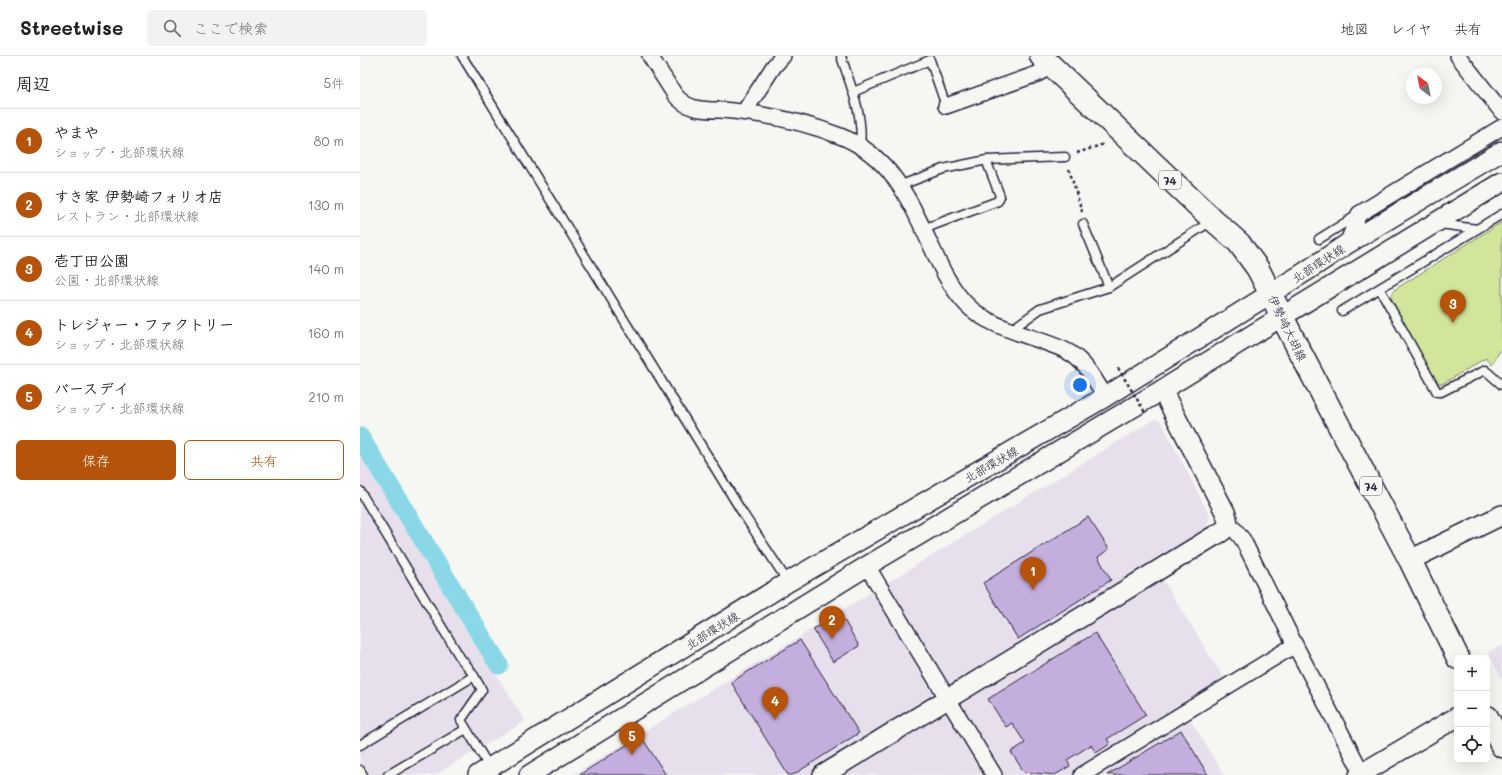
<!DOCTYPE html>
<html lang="ja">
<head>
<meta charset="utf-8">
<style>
	:root { --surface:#fff; --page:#f2f2f2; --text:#222; --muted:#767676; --line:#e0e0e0; --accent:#b45309 }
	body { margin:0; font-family:Mali,"Klee One",sans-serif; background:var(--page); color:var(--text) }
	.controls { position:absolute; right:12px; bottom:12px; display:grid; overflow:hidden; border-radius:6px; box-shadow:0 4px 16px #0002 }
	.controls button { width:36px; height:36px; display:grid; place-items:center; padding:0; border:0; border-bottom:1px solid var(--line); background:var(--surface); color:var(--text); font:20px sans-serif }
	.compass { position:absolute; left:1046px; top:12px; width:36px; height:36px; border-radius:50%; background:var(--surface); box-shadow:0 4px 16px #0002; rotate:328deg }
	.you { position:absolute; left:720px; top:329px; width:14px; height:14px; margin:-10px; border:3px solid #fff; border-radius:50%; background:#1a73e8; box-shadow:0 0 0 6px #1a73e833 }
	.badge { display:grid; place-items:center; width:26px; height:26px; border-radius:50%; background:var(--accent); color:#fff; font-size:13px; font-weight:700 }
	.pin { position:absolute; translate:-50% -33px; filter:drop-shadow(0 1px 2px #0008) }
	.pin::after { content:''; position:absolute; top:21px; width:14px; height:12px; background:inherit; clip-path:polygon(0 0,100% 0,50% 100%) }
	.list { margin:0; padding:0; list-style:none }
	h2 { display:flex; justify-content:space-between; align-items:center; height:52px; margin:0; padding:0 16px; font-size:17px }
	h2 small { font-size:13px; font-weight:400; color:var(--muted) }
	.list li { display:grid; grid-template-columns:26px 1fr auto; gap:12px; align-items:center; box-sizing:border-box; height:64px; padding:0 16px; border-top:1px solid var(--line) }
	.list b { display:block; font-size:15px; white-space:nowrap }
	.list p { margin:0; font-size:13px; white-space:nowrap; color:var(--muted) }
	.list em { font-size:13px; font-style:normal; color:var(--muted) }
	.actions { display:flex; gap:8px; padding:12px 16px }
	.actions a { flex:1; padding:9px 0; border:1px solid var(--accent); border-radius:6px; text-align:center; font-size:14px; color:var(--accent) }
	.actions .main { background:var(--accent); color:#fff }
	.icon { flex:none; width:22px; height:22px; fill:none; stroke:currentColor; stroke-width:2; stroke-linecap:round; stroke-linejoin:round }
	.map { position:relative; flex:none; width:1142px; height:719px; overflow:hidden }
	header { display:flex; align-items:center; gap:24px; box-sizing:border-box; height:56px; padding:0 20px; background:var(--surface); border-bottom:1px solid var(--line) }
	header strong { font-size:19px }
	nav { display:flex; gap:22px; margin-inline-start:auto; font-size:14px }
	.search { width:280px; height:36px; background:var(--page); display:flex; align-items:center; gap:10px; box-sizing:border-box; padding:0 14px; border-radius:6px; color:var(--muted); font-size:15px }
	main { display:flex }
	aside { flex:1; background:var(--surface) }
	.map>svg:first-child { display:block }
	.built { fill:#e7e0ec }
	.green { fill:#d1e69b; stroke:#7a846b }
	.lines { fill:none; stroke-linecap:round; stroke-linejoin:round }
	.canal { stroke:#8ad8e7; stroke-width:19 }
	.building { fill:#c4aedd; stroke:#22223b }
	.service-casing { stroke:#22223b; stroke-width:11 }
	.minor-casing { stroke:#22223b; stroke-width:18 }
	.tertiary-casing { stroke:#22223b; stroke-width:22 }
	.primary-casing { stroke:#22223b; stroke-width:25 }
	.path { stroke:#22223b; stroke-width:2.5; stroke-dasharray:3 3; stroke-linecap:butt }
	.service { stroke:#f6f6f2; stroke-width:8 }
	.minor { stroke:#f6f6f2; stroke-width:15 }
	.tertiary { stroke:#f6f6f2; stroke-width:19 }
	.primary { stroke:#f6f6f2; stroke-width:22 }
	.path-bridge { stroke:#22223b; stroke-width:2.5; stroke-dasharray:3 3; stroke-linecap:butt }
	.labels { text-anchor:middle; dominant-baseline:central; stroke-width:3.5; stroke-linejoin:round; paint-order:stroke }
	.shield { fill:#f6f6f2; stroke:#626272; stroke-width:1 }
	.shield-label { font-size:11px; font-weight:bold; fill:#22223b }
	.street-label { font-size:12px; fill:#22223b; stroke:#f6f6f2 }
</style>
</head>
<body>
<header>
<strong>Streetwise</strong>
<div class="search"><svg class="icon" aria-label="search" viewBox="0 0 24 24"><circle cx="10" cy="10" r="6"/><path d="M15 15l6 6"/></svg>ここで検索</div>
<nav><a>地図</a><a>レイヤ</a><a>共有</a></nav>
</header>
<main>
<aside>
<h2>周辺<small>5件</small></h2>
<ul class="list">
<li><span class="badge">1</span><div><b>やまや</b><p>ショップ · 北部環状線</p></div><em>80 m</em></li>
<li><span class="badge">2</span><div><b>すき家 伊勢崎フォリオ店</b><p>レストラン · 北部環状線</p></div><em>130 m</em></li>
<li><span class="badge">3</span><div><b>壱丁田公園</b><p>公園 · 北部環状線</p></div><em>140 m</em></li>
<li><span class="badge">4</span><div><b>トレジャー・ファクトリー</b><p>ショップ · 北部環状線</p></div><em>160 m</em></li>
<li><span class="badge">5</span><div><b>バースデイ</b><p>ショップ · 北部環状線</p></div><em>210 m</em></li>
</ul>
<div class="actions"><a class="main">保存</a><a>共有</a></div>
</aside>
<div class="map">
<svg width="1142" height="719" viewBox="0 0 1142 719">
	<rect width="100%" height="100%" fill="#f6f6f2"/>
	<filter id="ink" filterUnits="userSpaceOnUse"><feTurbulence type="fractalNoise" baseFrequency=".025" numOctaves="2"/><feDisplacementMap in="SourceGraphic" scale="8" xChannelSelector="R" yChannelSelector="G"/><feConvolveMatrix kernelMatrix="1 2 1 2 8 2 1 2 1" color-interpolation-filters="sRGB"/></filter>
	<g filter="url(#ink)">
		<!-- built -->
		<g class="built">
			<path d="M795,363L801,365L850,460L847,471L791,505L873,637L830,663L864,719H213Z"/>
			<path d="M0,396L165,665L75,719H0Z"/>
			<path d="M1142,589V624L1128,596Z"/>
		</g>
		<!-- green -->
		<path class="green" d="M1142,166V291L1132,309L1126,302L1082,328L1076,326L1031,243L1034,234Z"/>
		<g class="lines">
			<!-- canal -->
			<path class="canal" d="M0,381L139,609"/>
		</g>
		<!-- building -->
		<g class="building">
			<path d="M728,461L749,493L738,501L751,524L658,583L623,527Z"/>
			<path d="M480,557L499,590L473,606L453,573Z"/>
			<path d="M735,577L786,659L747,683L750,688L736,697L731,689L707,704L710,710L695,719L664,716L651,696L665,687L652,667L646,671L628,643Z"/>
			<path d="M440,584L499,677L433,719H428L371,626Z"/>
			<path d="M821,674L848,719H747Z"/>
			<path d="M281,680L306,719H219Z"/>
		</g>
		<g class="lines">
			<defs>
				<g id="service">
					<path d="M102,0L382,456L428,526"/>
					<path d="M481,0C490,28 504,60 500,89"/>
					<path d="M493,36L570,4L586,50"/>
					<path d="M627,104L705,101"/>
					<path d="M539,130L583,113L627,104L628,109L640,140L638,145L563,173"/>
					<path d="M723,168L749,231"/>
					<path d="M1080,168L1117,173"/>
					<path d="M959,183L996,160"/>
					<path d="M1020,233L1077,336H1081L1125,314L1142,329"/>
					<path d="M982,255L1142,158"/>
					<path d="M651,274L680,253L749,231L853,164"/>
					<path d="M0,435L101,603L108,611L114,620L0,689"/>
					<path d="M114,620L122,634L101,664L130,712"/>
					<path d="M0,714L3,719"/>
					<path d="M28,719L106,673"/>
				</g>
				<g id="minor">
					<path d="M290,0L315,39C321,46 327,50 335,52C343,54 351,54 359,54C369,54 379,56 389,57C420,61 452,69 480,80C532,100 551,147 573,194C582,214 591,232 606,248C626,269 660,277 687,287C698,291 710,295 719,304C730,314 738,328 745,341"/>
					<path d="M1098,0L1142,56"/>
					<path d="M586,50L677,18L692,10"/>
					<path d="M384,56L414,10L423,0"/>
					<path d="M987,188L999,158L1142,71"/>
					<path d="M868,470L875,474L883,484L935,589L1002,717"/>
					<path d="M507,510L634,719"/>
					<path d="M722,719L935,589"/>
				</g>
				<g id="tertiary">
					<path d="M1050,504L1142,459"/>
					<path d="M118,719L428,526L745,341L945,216L987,188L1142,95"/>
					<path d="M169,719L507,510L802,334L1142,126"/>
					<path d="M463,719L854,480C867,473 871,471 865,456L802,334"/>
					<path d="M999,719L1097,661"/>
				</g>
				<g id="primary">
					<path d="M681,0L853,164L879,187L898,213L940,296L1050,504L1098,602"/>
					<path d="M1127,661L1142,690"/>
				</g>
			</defs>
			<!-- service casing -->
			<use href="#service" class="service-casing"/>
			<!-- minor casing -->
			<use href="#minor" class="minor-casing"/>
			<!-- tertiary casing -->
			<use href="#tertiary" class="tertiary-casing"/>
			<!-- primary casing -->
			<use href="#primary" class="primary-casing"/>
			<!-- path -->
			<g class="path">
				<path d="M717,97L744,88"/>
				<path d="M709,113L722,156"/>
			</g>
			<!-- service -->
			<use href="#service" class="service"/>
			<!-- minor -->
			<use href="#minor" class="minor"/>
			<!-- tertiary -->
			<use href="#tertiary" class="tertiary"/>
			<!-- primary -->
			<use href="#primary" class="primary"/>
			<!-- path-bridge -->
			<path class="path-bridge" d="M758,312L786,358"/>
		</g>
	</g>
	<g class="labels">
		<!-- shield labels -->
		<g class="shield">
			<rect x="799" y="115" width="22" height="18" rx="3"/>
			<rect x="1000" y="421" width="22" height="18" rx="3"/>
		</g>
		<g class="shield-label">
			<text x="810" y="124">74</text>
			<text x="1011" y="430">74</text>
		</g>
		<!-- street labels -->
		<g class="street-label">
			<text transform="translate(958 207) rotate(-33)">北部環状線</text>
			<text transform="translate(928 272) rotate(64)">伊勢崎大胡線</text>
			<text transform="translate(631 408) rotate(-30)">北部環状線</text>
			<text transform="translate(352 574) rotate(-32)">北部環状線</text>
		</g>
	</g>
</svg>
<div class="controls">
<button>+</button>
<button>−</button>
<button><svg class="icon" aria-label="locate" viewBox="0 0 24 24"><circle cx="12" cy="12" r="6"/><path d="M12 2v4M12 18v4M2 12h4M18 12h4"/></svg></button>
</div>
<svg class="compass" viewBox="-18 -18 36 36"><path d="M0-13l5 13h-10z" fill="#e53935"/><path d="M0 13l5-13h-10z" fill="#767676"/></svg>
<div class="you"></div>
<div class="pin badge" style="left:673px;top:534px">1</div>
<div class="pin badge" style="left:472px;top:583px">2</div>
<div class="pin badge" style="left:1093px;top:267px">3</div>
<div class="pin badge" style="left:415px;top:664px">4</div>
<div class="pin badge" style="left:272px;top:699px">5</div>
</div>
</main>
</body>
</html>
